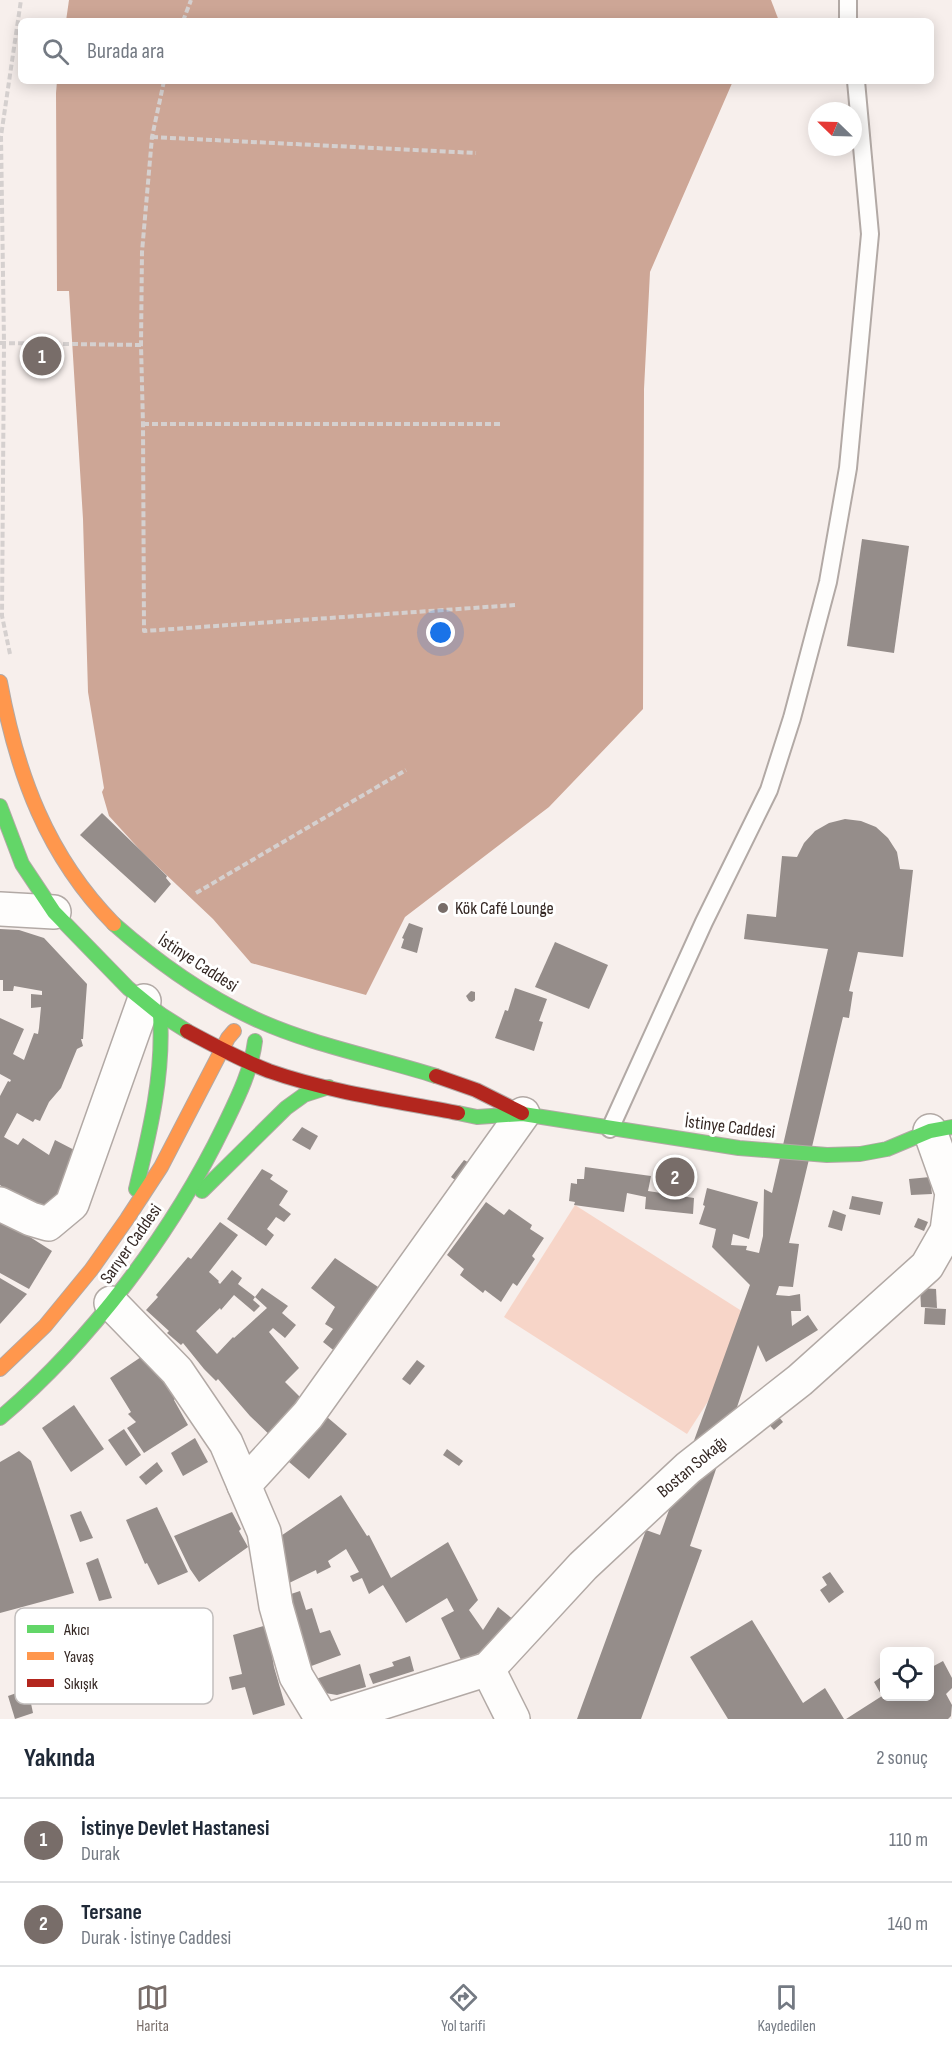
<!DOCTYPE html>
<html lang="tr">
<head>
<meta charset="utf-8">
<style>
	:root { --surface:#fff; --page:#f6f6f7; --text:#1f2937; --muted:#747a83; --line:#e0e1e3; --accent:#786d69 }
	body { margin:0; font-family:"Sofia Sans Condensed",sans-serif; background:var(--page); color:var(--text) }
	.controls { position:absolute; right:18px; bottom:18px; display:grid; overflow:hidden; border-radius:9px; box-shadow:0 3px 15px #0003 }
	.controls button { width:54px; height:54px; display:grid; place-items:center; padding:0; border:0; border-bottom:2px solid var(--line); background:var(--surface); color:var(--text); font:30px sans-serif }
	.compass { position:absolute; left:808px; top:102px; width:54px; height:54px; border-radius:50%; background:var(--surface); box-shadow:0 3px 15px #0003; rotate:293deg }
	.you { position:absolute; left:441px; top:633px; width:21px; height:21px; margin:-15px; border:4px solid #fff; border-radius:50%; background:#1a73e8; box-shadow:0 0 0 9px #1a73e833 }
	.badge { display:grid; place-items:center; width:39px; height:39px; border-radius:50%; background:var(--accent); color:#fff; font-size:20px; font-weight:700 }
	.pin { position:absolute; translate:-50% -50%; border:3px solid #fff; box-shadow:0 2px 6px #0006 }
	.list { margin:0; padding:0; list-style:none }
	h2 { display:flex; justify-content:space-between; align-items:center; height:78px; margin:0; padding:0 24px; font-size:26px }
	h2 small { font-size:20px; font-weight:400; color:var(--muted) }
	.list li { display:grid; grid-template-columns:39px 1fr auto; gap:18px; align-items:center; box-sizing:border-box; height:84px; padding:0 24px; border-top:2px solid var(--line) }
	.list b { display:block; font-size:22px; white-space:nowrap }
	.list p { margin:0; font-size:20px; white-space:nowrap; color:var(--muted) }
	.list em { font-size:20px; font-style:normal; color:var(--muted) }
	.icon { flex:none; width:33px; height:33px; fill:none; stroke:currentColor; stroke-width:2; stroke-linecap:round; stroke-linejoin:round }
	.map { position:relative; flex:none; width:952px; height:1719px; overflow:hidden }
	.search { position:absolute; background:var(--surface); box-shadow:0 3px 15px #0003; left:18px; right:18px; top:18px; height:66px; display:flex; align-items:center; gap:15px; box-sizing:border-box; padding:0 21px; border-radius:9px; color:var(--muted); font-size:22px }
	.sheet { height:246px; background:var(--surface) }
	nav { display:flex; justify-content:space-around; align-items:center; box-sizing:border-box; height:84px; border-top:2px solid var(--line); background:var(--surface); font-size:16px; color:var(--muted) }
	nav a { display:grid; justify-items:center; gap:3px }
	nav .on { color:var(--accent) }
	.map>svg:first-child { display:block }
	.grass { fill:#f7d5c8 }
	.water { fill:#cda696 }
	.building { fill:#958d8a }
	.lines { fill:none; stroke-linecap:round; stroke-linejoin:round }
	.lane-casing { stroke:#b2a9a5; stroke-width:20 }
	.street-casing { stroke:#b2a9a5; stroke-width:36 }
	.fast-casing { stroke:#b2a9a5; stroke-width:16 }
	.slow-casing { stroke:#b2a9a5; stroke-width:16 }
	.jam-casing { stroke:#b2a9a5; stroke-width:16 }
	.path { stroke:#d5d0cf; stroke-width:4; stroke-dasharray:6 3; stroke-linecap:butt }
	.lane { stroke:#fefdfc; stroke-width:16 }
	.street { stroke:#fefdfc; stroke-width:33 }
	.fast { stroke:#63d668; stroke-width:14 }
	.slow { stroke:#ff974d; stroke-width:14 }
	.jam { stroke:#b3261e; stroke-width:14 }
	.poi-dot { fill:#786d69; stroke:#fff; stroke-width:2 }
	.labels { text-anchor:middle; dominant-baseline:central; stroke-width:6; stroke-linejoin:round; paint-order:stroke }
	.poi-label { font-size:18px; fill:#342723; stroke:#fff; text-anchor:start }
	.street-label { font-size:18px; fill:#342723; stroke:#fff }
	.key { fill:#fff; stroke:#c2bebd; stroke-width:1.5 }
	.key-label { font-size:16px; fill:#342723 }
</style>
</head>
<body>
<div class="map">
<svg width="952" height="1719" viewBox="0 0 952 1719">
	<rect width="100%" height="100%" fill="#f7efec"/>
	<!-- grass -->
	<path class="grass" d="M575,1205L759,1322L687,1434L504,1317Z"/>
	<!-- water -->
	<g class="water">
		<path d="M69,0H771L779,21H66Z"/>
		<path d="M57,81H733L650,272L644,389L643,709L549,807L405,917L366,995L251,963L213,919L141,851L109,816L102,792L104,788L88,692L83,519L69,291H57L56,93Z"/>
	</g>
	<!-- building -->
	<g class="building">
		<path d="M862,539L909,546L894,653L847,646Z"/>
		<path d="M102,813L167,876L166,878L171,884L155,903L80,835Z"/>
		<path d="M845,819L861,821L876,827L888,838L897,852L900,869L913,870L903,957L858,952L849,991L853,992L849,1018L843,1017L789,1243L799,1244L793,1287L779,1286L776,1295L789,1296L800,1294L801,1311H791L792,1326L808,1315L818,1330L766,1362L758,1345L690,1546L702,1550L641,1719H577L646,1530L660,1535L750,1285L712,1247L716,1229L699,1224L705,1206L703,1205L707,1188L758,1202L749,1239L733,1234L731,1245L747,1246L746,1250L759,1253L763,1236L764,1189L772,1193L828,949L744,939L747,914L776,917L782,856L797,857L804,843L815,831L829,823Z"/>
		<path d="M409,923L423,928L417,953L401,948L404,939L402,938Z"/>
		<path d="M0,929L19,930L44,938L87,984L83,1039H81L83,1046L77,1049L61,1088L49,1102L40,1121L35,1119L33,1122L17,1113L4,1137L18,1145L23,1138L49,1155L55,1140L82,1154L41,1219L18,1198L0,1185V1096L8,1081L10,1082L11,1080L0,1074V1018L24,1029L13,1054L24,1060L34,1033L38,1034L39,1028L41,1007L31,1008V994L42,995V991L14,986L13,991H3V980H0Z"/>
		<path d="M555,942L608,965L589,1009L535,987Z"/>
		<path d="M515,988L547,999L539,1021L543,1022L534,1051L495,1038L505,1010L508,1011Z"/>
		<path d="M471,991L475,992V1000L472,1002L469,1001L466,996Z"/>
		<path d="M302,1127L318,1136L310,1150L292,1140Z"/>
		<path d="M464,1160L475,1166L462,1185L451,1177Z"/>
		<path d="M585,1167L651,1176L648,1191L694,1198L693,1214L645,1209L646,1197L627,1193L624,1212L574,1205L575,1202L569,1201L571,1183L577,1184V1179H584Z"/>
		<path d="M262,1169L273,1175L270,1179L288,1191L279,1205L291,1214L284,1222L276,1217L267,1229L274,1235L266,1246L227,1219Z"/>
		<path d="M930,1177L932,1194L911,1195L909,1179Z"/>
		<path d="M852,1196L883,1202L880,1215L849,1209Z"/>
		<path d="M486,1202L504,1215L509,1209L532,1225L530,1229L544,1238L532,1256L535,1259L517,1286L513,1283L501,1302L485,1290L483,1293L460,1275L464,1269L447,1255Z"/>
		<path d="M833,1210L846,1215L842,1231L828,1227Z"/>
		<path d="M0,1218L52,1251L29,1289L0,1273Z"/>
		<path d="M918,1218L928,1222L924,1231L914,1227Z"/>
		<path d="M220,1222L238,1235L209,1272L219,1281L218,1282L220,1284L232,1270L242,1278L238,1284L255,1297L253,1300L260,1306L254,1312L234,1295L221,1310L220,1308L196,1331L217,1354L233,1337L234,1338L267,1308L255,1297L262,1288L288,1306L282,1313L296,1325L285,1338L273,1328L269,1332L299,1368L285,1382L306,1403L276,1441L250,1416L218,1379L216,1381L204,1369L183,1343L181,1345L167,1333L169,1331L146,1310L158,1297L156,1295L188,1257L191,1259Z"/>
		<path d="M335,1258L390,1295L341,1356L323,1342L333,1329L325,1324L335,1307L311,1288Z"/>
		<path d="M0,1278L27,1294L0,1324Z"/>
		<path d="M920,1288L936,1289L937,1308L921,1307Z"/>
		<path d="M925,1308L946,1309L945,1325L924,1324Z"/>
		<path d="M144,1355L176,1398L174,1400L188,1425L144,1453L127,1428L136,1422L128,1414L131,1412L110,1378Z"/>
		<path d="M417,1360L425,1366L410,1385L402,1379Z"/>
		<path d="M74,1405L104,1449L71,1472L42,1428Z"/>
		<path d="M774,1411L783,1422L774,1430L764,1419Z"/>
		<path d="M327,1417L347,1434L309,1479L289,1462Z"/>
		<path d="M124,1429L141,1455L126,1466L108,1440Z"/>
		<path d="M195,1438L208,1462L183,1476L171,1453Z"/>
		<path d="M447,1449L463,1461L459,1466L443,1455Z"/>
		<path d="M19,1451L31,1461L74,1593L0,1613V1462Z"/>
		<path d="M157,1462L163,1471L146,1485L139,1477Z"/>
		<path d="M341,1495L367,1536L369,1535L391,1578L448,1542L478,1600L469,1610L483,1630L498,1607L514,1620L493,1645L462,1662L441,1618L454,1611L447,1598L406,1623L383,1585L369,1594L362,1578L353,1582L350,1576L359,1572L346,1549L328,1561L331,1567L317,1574L316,1570L285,1585L272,1542Z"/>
		<path d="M157,1507L188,1572L158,1585L147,1563L145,1564L126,1520Z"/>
		<path d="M81,1511L93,1538L80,1542L70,1515Z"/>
		<path d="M232,1512L241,1529L239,1531L248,1547L199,1582L190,1569L174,1536Z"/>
		<path d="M98,1558L112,1598L99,1601L86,1563Z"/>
		<path d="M830,1572L844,1592L829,1603L820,1590L827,1585L822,1577Z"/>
		<path d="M300,1591L306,1610L312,1608L320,1633L330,1630L341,1655L306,1668L288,1595Z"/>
		<path d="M752,1620L803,1703L825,1688L844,1719H728L690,1657Z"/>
		<path d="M267,1625L274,1667L285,1705L253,1715L245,1687L232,1690L229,1677L242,1674L233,1635Z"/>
		<path d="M410,1656L414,1671L373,1684L369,1674L394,1666L392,1662Z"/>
		<path d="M943,1661L952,1678V1688L946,1694L952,1705L951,1716L948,1719H846L882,1696L874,1682L884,1675V1696H930V1668Z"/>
		<path d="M360,1664L366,1687L337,1695L325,1693L313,1680Z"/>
		<path d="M28,1689L33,1713L15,1719L8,1696Z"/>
	</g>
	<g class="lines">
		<defs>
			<g id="lane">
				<path d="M848,21V0"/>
				<path d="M610,1129L704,922L769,790L792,718L828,582L848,468L870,234L856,81"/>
			</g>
			<g id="street">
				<path d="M0,909L54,912"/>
				<path d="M0,1204L31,1219L48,1224L72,1204L144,1001"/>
				<path d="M111,1303L177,1371L226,1443L264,1532L276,1606L296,1676L322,1719"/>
				<path d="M244,1485L308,1415L523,1114"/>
				<path d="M488,1669L513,1719"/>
				<path d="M330,1719L488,1669L583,1566L688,1468L800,1380L927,1266L947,1231L952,1193L930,1131"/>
			</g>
			<g id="fast">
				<path d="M0,806L22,864L54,912L128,988L160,1014L187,1031"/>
				<path d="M114,924C156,961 202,994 253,1018C311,1045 376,1057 436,1076"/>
				<path d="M458,1113L477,1117L523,1114L739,1148L827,1155L860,1154L887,1149L930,1131L952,1127"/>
				<path d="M136,1189C150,1131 164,1074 160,1014"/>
				<path d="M202,1191L286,1108L304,1095L329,1087"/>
				<path d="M0,1418C90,1342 172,1233 224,1126C237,1099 251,1072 255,1041"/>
			</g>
			<g id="slow">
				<path d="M0,682C17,774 47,856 114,924"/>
				<path d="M0,1369L45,1326L91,1270L127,1219L161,1167L228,1038L234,1031"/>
			</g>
			<g id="jam">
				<path d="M187,1031C213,1045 241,1060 269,1071C329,1092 396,1101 458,1113"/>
				<path d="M436,1076L476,1090L522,1113"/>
			</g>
		</defs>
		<!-- lane casing -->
		<use href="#lane" class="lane-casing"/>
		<!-- street casing -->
		<use href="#street" class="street-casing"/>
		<!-- fast casing -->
		<use href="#fast" class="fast-casing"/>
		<!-- slow casing -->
		<use href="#slow" class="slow-casing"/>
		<!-- jam casing -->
		<use href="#jam" class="jam-casing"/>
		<!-- path -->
		<g class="path">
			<path d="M183,21L191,0"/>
			<path d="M164,81L152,137L142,252L141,345L143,424L144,631L515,605"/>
			<path d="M152,137L476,153"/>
			<path d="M0,343L141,345"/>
			<path d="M143,424H502"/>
			<path d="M10,654L2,616L4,343L1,136L21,0"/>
			<path d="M196,893L406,770"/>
		</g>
		<!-- lane -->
		<use href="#lane" class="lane"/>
		<!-- street -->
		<use href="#street" class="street"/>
		<!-- fast -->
		<use href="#fast" class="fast"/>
		<!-- slow -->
		<use href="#slow" class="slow"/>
		<!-- jam -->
		<use href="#jam" class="jam"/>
	</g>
	<!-- markers -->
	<circle class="poi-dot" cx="443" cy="908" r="6"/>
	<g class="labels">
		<!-- poi labels -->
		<g class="poi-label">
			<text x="455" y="908">Kök Café Lounge</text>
		</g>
		<!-- street labels -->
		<g class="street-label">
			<text transform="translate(198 963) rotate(33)">İstinye Caddesi</text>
			<text transform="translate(730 1127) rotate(7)">İstinye Caddesi</text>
			<text transform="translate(131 1244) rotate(-55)">Sarıyer Caddesi</text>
			<text transform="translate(692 1467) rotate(-40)">Bostan Sokağı</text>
		</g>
	</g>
	<!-- legend -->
	<rect x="15" y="1608" width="198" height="96" rx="9" class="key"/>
	<rect x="27" y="1625" width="27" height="8" fill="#63d668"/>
	<rect x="27" y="1652" width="27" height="8" fill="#ff974d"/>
	<rect x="27" y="1679" width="27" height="8" fill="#b3261e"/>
	<g class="key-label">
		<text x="64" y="1635">Akıcı</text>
		<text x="64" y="1662">Yavaş</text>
		<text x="64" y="1689">Sıkışık</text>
	</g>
</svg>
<div class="controls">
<button><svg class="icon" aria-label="locate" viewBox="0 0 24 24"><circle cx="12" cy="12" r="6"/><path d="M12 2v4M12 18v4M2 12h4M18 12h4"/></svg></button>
</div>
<svg class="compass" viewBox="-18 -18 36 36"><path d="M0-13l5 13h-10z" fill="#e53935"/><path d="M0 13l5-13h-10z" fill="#747a83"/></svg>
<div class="you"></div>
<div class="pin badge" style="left:42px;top:356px">1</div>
<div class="pin badge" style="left:675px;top:1177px">2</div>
<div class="search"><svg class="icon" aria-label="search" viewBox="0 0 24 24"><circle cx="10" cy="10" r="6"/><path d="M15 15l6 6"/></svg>Burada ara</div>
</div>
<section class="sheet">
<h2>Yakında<small>2 sonuç</small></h2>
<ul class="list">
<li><span class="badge">1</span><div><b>İstinye Devlet Hastanesi</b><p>Durak</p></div><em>110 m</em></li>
<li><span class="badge">2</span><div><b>Tersane</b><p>Durak · İstinye Caddesi</p></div><em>140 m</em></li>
</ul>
</section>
<nav>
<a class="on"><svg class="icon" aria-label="map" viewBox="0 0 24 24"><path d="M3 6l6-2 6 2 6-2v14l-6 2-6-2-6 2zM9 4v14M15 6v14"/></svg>Harita</a>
<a><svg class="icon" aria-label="directions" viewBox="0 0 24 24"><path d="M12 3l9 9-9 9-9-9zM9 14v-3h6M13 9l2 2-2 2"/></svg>Yol tarifi</a>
<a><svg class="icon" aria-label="saved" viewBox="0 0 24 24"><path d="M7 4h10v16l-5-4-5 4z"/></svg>Kaydedilen</a>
</nav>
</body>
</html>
